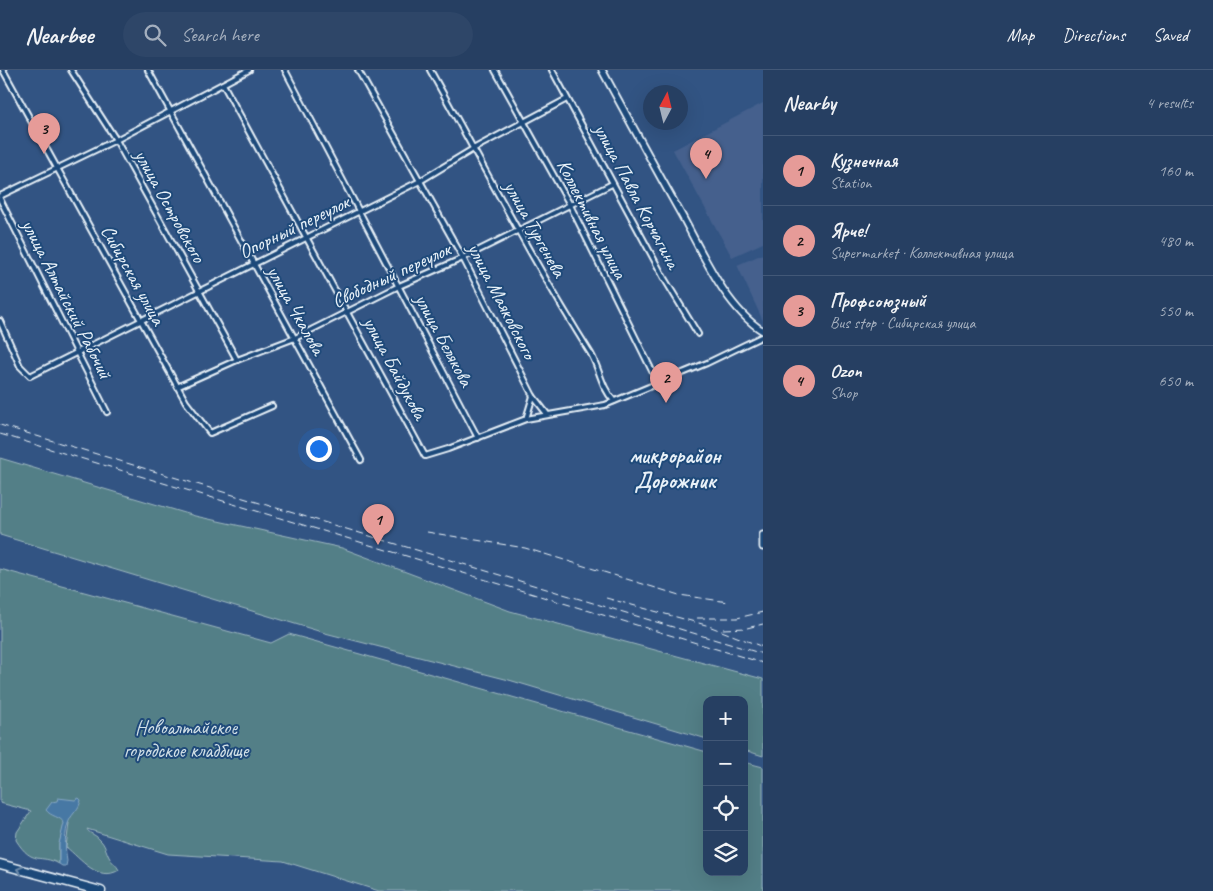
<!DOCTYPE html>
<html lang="en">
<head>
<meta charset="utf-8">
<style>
	:root { --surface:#263f62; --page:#2e4668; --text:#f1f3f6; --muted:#a4afbe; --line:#425877; --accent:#e69b98 }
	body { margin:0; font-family:Caveat,sans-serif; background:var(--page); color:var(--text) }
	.controls { position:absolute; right:15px; bottom:15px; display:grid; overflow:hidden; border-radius:10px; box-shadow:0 5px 20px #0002 }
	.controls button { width:45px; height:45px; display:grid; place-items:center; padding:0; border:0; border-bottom:1px solid var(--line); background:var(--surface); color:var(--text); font:25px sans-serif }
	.compass { position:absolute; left:643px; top:15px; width:45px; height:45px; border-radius:50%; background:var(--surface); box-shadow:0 5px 20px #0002; rotate:7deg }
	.you { position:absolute; left:318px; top:378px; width:18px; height:18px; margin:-12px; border:4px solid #fff; border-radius:50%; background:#1a73e8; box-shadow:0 0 0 8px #1a73e833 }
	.badge { display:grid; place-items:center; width:32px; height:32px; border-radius:50%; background:var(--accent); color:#111; font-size:16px; font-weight:700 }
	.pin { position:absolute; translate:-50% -41px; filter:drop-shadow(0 1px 2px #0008) }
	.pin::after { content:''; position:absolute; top:26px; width:18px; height:15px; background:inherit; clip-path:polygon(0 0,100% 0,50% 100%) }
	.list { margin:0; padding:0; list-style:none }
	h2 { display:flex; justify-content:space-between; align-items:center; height:65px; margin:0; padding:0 20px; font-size:21px }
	h2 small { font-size:16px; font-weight:400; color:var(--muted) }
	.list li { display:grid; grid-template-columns:32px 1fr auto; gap:15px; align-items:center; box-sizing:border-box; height:70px; padding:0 20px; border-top:1px solid var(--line) }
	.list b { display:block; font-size:19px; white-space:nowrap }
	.list p { margin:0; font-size:16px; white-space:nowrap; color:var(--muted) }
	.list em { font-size:16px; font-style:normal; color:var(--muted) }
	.icon { flex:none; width:28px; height:28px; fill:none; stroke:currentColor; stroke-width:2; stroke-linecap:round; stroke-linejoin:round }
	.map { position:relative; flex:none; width:763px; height:821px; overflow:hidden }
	header { display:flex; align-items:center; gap:30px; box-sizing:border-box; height:70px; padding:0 25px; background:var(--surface); border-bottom:1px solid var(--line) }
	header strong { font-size:24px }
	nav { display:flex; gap:28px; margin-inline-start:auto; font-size:18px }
	.search { width:350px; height:45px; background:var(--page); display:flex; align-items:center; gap:12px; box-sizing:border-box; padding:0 18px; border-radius:28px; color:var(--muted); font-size:19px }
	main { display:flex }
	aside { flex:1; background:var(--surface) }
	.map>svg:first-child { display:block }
	.built { fill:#44608d }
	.green { fill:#537f87; stroke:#9eb8c0 }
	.water { fill:#4778a4; stroke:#87a8c6 }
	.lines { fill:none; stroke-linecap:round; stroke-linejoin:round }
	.street-casing { stroke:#e8f1f8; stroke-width:8 }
	.secondary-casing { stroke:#e8f1f8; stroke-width:9 }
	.highway-casing { stroke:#e8f1f8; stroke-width:11 }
	.street { stroke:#1f4a7a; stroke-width:4 }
	.secondary { stroke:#1f4a7a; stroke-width:5.5 }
	.highway { stroke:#1f4a7a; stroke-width:8 }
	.rail { stroke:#e8f1f8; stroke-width:1; stroke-dasharray:8 4; stroke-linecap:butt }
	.oneway { stroke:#6f8dac }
	.labels { text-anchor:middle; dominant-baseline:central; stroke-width:4; stroke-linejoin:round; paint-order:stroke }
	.street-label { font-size:20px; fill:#e8f1f8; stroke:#1f4a7a }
	.park-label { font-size:20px; fill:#d2e0e7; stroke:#1f4a7a }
	.quarter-label { font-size:22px; font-weight:bold; fill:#e8f1f8; stroke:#1f4a7a }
</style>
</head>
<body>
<header>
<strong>Nearbee</strong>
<div class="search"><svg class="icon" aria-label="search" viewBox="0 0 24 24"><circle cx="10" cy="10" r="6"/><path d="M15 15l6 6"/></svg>Search here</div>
<nav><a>Map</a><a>Directions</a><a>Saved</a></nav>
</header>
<main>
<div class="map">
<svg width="763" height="821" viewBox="0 0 763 821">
	<rect width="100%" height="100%" fill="#325483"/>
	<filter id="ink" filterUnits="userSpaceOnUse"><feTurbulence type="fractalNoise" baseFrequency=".02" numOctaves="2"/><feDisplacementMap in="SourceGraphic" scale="10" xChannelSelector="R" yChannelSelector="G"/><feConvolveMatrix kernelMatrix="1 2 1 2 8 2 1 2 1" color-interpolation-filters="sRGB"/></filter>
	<g filter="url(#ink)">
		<!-- built -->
		<g class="built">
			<path d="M763,33V173L732,187L673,80Z"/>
			<path d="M763,184V251L737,195Z"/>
		</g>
		<!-- green -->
		<g class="green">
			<path d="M0,388L195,446L342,478L510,541L763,609V686L744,680V630H707V669L509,610L325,563L0,465Z"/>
			<path d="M0,499L271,573L289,564L707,682V802H744V692L763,697V821H379L283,791L168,784L87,759C89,764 95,764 99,769C105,774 106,781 109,787C111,792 117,795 119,800C98,813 80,788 66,777L69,753H65L59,774V794C40,783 33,797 16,770L17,762L31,741L0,733Z"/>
		</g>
		<!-- water -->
		<path class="water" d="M58,728L75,730L79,728L81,730C79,740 73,742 69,751C64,762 65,779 67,791L66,796H62L59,794V774L64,753C60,746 51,747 46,740L52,732L57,731Z"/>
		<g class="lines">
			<defs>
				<g id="street">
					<path d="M3,0L186,332L210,363L272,336"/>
					<path d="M71,0L116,70L237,290"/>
					<path d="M148,0L361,390"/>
					<path d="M285,0L478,368"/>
					<path d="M358,0L463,188L533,326L547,344"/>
					<path d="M430,0C483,95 533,192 591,284C600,300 601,317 614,331"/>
					<path d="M495,0L570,135L658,313"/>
					<path d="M552,0L664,208L698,264"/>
					<path d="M223,14L425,386L448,379L526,349L605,335L707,293L763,266"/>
					<path d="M0,126L116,70L249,0"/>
					<path d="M0,129L107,342"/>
					<path d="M0,251L20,296L30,306L420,111L473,79L567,29"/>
					<path d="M179,316L237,290L295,268L399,216L463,188L612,114"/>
					<path d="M526,349L533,326"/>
				</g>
				<g id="secondary">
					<path d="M602,0C628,48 654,96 681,144C702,182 725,237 763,261"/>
					<path d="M763,465V477"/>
				</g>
				<path id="highway" d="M0,794L101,821"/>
			</defs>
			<!-- street casing -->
			<use href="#street" class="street-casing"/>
			<!-- secondary casing -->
			<use href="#secondary" class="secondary-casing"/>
			<!-- highway casing -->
			<use href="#highway" class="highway-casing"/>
			<!-- street -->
			<use href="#street" class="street"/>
			<!-- secondary -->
			<use href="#secondary" class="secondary"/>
			<!-- highway -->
			<use href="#highway" class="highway"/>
			<!-- rail -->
			<g class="rail">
				<path d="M0,355L763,584"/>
				<path d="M0,364L763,593"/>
				<path d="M427,462L525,478L679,525L729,532"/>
				<path d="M606,528L706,555L763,577"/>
				<path d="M697,548H737L763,542"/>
				<path d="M723,559L747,558L763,554"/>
			</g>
		</g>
		<!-- one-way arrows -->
		<defs><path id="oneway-chevron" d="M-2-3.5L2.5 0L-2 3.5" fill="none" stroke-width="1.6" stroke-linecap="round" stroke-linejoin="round" transform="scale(1.25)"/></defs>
		<use class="oneway" href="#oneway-chevron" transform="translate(20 800) rotate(-165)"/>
	</g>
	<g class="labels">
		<!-- street labels -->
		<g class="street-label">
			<text transform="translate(637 126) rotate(62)">улица Павла Корчагина</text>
			<text transform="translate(170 136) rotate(61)">улица Островского</text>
			<text transform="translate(592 149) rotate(63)">Коллективная улица</text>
			<text transform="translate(294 157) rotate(-26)">Опорный переулок</text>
			<text transform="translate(535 159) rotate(61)">улица Тургенева</text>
			<text transform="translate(133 205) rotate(61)">Сибирская улица</text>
			<text transform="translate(391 205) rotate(-25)">Свободный переулок</text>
			<text transform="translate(67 229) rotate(63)">улица Алтайский Рабочий</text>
			<text transform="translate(502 231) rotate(63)">улица Маяковского</text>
			<text transform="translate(296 240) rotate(61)">улица Чкалова</text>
			<text transform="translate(444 270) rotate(62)">улица Белякова</text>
			<text transform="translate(395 298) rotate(62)">улица Байдукова</text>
		</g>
		<!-- park labels -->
		<g class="park-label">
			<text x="186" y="657">Новоалтайское<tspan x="186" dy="23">городское кладбище</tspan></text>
		</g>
		<!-- quarter labels -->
		<g class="quarter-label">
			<text x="675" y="386">микрорайон<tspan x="675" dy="25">Дорожник</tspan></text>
		</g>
	</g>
</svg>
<div class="controls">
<button>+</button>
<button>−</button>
<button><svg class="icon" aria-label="locate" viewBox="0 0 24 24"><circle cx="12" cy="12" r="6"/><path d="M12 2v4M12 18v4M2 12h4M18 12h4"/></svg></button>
<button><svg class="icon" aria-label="layers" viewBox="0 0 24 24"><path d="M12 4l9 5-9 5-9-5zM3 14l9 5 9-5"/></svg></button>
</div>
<svg class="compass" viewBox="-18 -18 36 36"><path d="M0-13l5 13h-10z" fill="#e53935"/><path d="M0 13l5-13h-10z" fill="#a4afbe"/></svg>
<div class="you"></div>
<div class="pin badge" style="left:378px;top:475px">1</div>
<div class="pin badge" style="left:666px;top:333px">2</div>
<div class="pin badge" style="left:44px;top:84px">3</div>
<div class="pin badge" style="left:706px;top:109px">4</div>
</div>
<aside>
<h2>Nearby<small>4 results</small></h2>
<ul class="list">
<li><span class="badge">1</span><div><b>Кузнечная</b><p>Station</p></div><em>160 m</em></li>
<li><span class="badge">2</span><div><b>Ярче!</b><p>Supermarket · Коллективная улица</p></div><em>480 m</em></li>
<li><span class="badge">3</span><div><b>Профсоюзный</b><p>Bus stop · Сибирская улица</p></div><em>550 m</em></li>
<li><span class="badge">4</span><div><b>Ozon</b><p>Shop</p></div><em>650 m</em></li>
</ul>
</aside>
</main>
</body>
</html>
